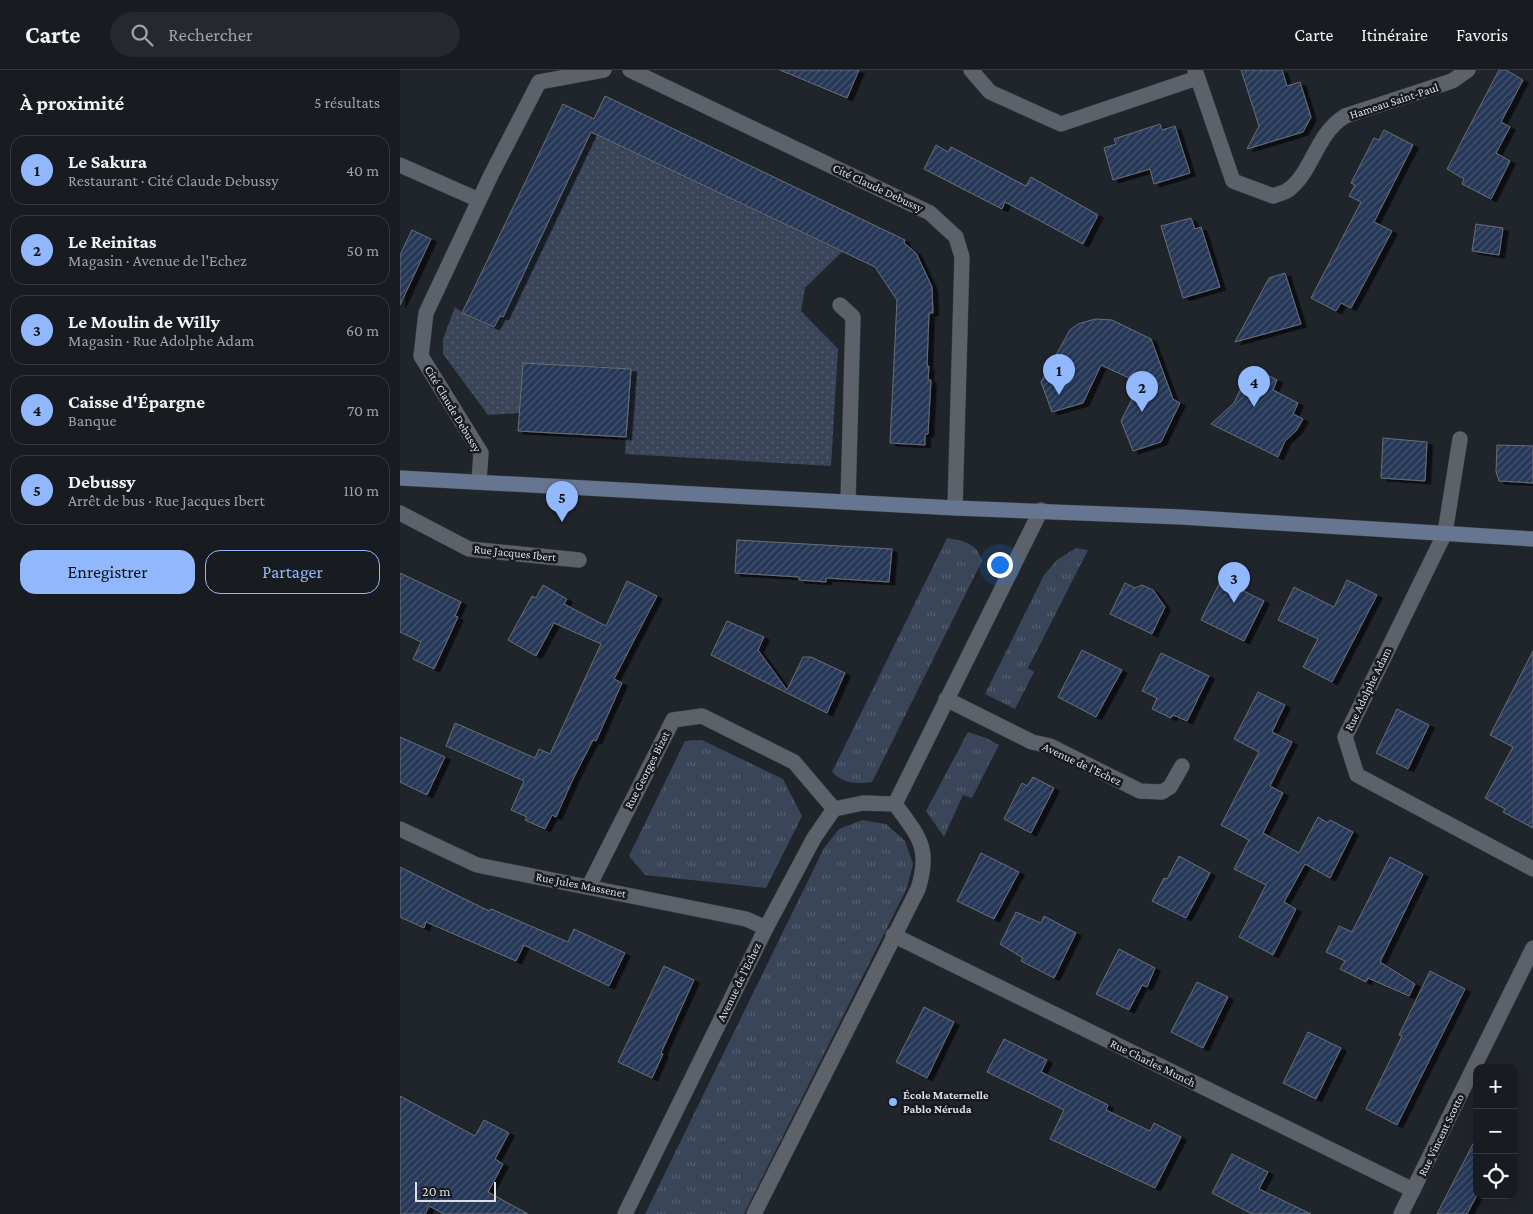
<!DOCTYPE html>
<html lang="fr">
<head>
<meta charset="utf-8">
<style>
	:root { --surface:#181b20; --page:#25282d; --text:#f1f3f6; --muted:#9fa1a5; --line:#36393e; --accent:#91b8fd }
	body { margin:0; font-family:"Crimson Pro",serif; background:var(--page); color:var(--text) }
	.controls { position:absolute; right:15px; bottom:15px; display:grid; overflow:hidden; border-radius:10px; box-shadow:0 5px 20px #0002 }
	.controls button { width:45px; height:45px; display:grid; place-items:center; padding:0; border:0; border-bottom:1px solid var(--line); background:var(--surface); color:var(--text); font:25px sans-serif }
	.scale { position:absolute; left:15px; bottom:12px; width:81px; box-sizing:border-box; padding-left:5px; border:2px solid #dcdfe3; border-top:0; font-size:14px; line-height:18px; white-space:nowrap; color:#dcdfe3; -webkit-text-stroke:4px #171b21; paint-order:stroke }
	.you { position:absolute; left:599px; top:494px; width:18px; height:18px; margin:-12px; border:4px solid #fff; border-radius:50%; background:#1a73e8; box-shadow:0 0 0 8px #1a73e833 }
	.badge { display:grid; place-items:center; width:32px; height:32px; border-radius:50%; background:var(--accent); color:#111; font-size:16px; font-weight:700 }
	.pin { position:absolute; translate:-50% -41px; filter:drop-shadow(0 1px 2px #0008) }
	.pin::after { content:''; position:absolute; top:26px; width:18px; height:15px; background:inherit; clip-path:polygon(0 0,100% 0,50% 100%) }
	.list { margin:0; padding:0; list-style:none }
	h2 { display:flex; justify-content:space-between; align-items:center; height:65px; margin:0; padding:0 20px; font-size:21px }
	h2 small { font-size:16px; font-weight:400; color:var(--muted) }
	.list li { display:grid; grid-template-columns:32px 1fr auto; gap:15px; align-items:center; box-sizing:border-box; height:70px; margin:0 10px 10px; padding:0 10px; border:1px solid var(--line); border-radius:15px }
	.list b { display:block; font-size:19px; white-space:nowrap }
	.list p { margin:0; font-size:16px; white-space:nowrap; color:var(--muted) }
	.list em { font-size:16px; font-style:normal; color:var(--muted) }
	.actions { display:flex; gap:10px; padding:15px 20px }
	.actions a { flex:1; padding:11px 0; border:1px solid var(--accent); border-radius:15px; text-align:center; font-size:18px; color:var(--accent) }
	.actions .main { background:var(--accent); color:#111 }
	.icon { flex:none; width:28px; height:28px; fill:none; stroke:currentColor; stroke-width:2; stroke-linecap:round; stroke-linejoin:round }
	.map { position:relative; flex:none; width:1133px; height:1144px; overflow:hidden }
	header { display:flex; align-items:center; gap:30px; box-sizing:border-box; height:70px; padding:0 25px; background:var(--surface); border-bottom:1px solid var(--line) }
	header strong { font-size:24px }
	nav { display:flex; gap:28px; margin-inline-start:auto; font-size:18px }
	.search { width:350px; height:45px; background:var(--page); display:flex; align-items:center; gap:12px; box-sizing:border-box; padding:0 18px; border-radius:28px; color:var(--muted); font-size:19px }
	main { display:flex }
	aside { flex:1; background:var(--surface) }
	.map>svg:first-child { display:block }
	.grass { fill:url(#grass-tufts) }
	.park { fill:url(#park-dots) }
	.building { fill:url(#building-hatch); stroke:#696e76; filter:url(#shadow) }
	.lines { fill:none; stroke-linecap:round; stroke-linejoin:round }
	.street-casing { stroke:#3c3f45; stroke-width:16 }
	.secondary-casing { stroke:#3c3f45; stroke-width:16 }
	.street { stroke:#5d626a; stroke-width:15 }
	.secondary { stroke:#677690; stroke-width:15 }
	.poi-dot { fill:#91b8fd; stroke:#171b21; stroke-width:2 }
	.labels { text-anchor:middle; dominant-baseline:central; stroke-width:5; stroke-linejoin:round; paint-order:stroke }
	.street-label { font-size:12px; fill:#dcdfe3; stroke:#171b21 }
	.poi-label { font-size:12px; font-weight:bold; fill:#dcdfe3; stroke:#171b21; text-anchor:start }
</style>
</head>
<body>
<header>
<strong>Carte</strong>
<div class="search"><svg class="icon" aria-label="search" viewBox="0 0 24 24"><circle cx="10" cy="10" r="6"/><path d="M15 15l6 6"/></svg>Rechercher</div>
<nav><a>Carte</a><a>Itinéraire</a><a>Favoris</a></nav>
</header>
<main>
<aside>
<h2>À proximité<small>5 résultats</small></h2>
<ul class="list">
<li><span class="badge">1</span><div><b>Le Sakura</b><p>Restaurant · Cité Claude Debussy</p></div><em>40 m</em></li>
<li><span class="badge">2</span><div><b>Le Reinitas</b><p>Magasin · Avenue de l'Echez</p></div><em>50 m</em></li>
<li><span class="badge">3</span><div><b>Le Moulin de Willy</b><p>Magasin · Rue Adolphe Adam</p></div><em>60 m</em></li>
<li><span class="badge">4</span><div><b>Caisse d'Épargne</b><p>Banque</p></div><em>70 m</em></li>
<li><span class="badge">5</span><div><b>Debussy</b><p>Arrêt de bus · Rue Jacques Ibert</p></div><em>110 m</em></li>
</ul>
<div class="actions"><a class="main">Enregistrer</a><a>Partager</a></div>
</aside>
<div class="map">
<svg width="1133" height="1144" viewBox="0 0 1133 1144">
	<defs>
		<pattern id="grass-tufts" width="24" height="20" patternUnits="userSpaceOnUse" patternTransform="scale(1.25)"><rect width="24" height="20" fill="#3a4559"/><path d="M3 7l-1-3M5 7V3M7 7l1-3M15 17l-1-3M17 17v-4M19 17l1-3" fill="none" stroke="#565f71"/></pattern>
		<pattern id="park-dots" width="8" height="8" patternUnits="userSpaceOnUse" patternTransform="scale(1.25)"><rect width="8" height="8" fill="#3a4559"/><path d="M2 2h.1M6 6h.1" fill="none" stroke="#565f71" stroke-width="1.8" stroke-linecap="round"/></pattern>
		<pattern id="building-hatch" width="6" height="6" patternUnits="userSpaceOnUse" patternTransform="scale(1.25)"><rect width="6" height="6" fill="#283958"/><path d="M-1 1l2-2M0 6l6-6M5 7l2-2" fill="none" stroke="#475570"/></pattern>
		<filter id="shadow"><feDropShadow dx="5.5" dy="3" stdDeviation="0" flood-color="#0009"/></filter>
	</defs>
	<rect width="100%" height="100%" fill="#20242b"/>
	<!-- grass -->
	<g class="grass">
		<path d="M547,468C564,471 577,473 582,491L472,712C456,714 444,714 432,702Z"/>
		<path d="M676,478L688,480L628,598L634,602L615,639L585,624L644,505L657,490Z"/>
		<path d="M568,662L586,668L599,675L572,728L563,725L544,767L526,741Z"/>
		<path d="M302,670L383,709L402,746L366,818L245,805L229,786L285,671Z"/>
		<path d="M462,750L486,754L505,771L513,794L507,818L344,1144H245L424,778L439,759Z"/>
	</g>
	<!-- park -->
	<path class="park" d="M191,62L408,162L407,165L442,182L405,218L401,241L438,279L431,396L225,384L230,299L197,296L196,300L158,295L123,293L119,343L88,345L43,284V269L55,237L63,243L94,257L100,246L103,247L166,109L169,110Z"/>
	<!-- building -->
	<g class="building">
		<path d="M380,0H459L447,28Z"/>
		<path d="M841,0H882L887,16L900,12L911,47L903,62L847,79L859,56Z"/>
		<path d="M1099,0H1106L1123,10L1101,52L1110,57L1096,83L1110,91L1091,129L1062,114L1064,109L1047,99Z"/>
		<path d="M205,26L505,170L504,173L516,183L532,217L533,243H529L527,297L529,296L528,310H531L528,364H525V375L490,373L497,230L475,197L191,62L103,247L100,246L94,257L62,243L163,34L194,49Z"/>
		<path d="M760,54L762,60L775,56L790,103L754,114L750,99L713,110L704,78L716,74L714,69Z"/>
		<path d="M984,60L1013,75L974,152L992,161L951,238L941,233L936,241L911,228L961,132L949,126L955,115L951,113L974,68L979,70Z"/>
		<path d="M536,75L548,82L551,77L626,116L631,107L698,145L683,174L605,132L602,139L524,99Z"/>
		<path d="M791,148L795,159L801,157L820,217L783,228L761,156Z"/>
		<path d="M1076,154L1103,158L1099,185L1072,181Z"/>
		<path d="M12,160L31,169L0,235V185Z"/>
		<path d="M885,203L901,254L835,272L869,208Z"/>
		<path d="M695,249L712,250L751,269L773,329L780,333L761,372L733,381L721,351L740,313L701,295L683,333L652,342L641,312L670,260L678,254Z"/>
		<path d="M123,293L231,299L226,367L118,361Z"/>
		<path d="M851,297L877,310L873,320L898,333L893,344L903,349L896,361L885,371L878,387L811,354L834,333Z"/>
		<path d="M983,368L1027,372L1025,411L981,408Z"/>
		<path d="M1097,375L1133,376V413L1099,411L1096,402Z"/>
		<path d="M337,470L492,479L489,512L426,508V512L399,510V507L335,503Z"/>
		<path d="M0,503L61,532L55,546L58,547L34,599L13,589L21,572L0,562Z"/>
		<path d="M821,510L864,531L844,571L801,550Z"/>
		<path d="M947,510L977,525L932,612L903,597L918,569L878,550L894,517L934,537Z"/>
		<path d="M227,511L257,526L214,609L222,613L196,671L193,670L173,709L156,747L152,745L145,759L125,750L127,747L111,740L124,711L46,676L55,653L135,688L139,679L150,684L201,574L154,553L136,586L108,570L132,526L136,528L143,515L167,529L164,534L206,556Z"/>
		<path d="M725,513L735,518L742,515L753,520L765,537L752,564L710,544Z"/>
		<path d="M327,551L364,567L358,580L387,620L403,587H411L445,603L427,643L311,585Z"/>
		<path d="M682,580L722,600L696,647L658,627Z"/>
		<path d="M1133,581V758L1103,742L1105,739L1085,728L1113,677L1090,665Z"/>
		<path d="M761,583L809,606L787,651L773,645L771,648L752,639L757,628L742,621Z"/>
		<path d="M858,622L885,635L872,662L892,672L870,716L883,723L863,763L899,783L918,747L928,753L930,750L953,762L930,808L905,794L884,832L896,839L873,885L839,867L866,815L834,799L849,770L821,755L859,682L834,669Z"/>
		<path d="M997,639L1029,655L1008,699L976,683Z"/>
		<path d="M0,667L45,687L27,725L0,712Z"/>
		<path d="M633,707L654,718L631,763L604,749L622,713L627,716Z"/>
		<path d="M581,783L619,802L594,849L557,831Z"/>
		<path d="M779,786L810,803L786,848L752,831L764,808L767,809Z"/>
		<path d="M990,787L1023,804L980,892L1015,914L1009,926L968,908L966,912L940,899L945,891L926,882L939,856L952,862Z"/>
		<path d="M0,797L89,841L91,839L168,872L174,859L225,883L209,916L124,875L116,891L26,852L24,858L0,847Z"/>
		<path d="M616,842L641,853L644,846L676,863L654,908L621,891L623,888L600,874Z"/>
		<path d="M719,879L755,898L747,917L742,915L729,940L696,924Z"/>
		<path d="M264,896L294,910L261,983L263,984L252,1008L218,992Z"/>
		<path d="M1030,901L1065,919L997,1055L966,1039L1002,966L999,965Z"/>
		<path d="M797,912L828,927L803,978L771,962Z"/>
		<path d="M524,937L554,952L527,1008L496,992Z"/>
		<path d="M908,962L941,978L916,1029L883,1013Z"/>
		<path d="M604,969L647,990L641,1002L708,1035L706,1040L750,1061L754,1053L781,1067L755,1118L650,1069L664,1040L587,1002Z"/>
		<path d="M0,1026L75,1066L84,1050L109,1063L95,1089L103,1094L88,1122L128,1144H44L29,1136L25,1144H0Z"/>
		<path d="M1077,1066V1125L1067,1144H1037Z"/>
		<path d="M832,1084L868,1102L859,1119L911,1144H852L812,1123Z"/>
	</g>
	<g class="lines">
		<defs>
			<g id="street">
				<path d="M230,0L530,143L556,167L562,187L555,438"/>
				<path d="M571,0L590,22L661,54L797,8"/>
				<path d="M795,0L833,111L873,126C878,124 884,123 888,120C913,102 915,65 945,46L1052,11L1068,0"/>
				<path d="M0,95L79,130"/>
				<path d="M440,235L453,247L448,431"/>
				<path d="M1060,369L1045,463L945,667L957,705L1133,799"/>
				<path d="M79,411L81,383L21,286L26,243L91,105L139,12L204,0"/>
				<path d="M0,443L69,479L179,490"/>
				<path d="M546,629L632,672L650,676L740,721L762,722L770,717L782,696"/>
				<path d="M495,734L641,440"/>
				<path d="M0,759L77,795L346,849L366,858"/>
				<path d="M189,816L273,650L302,646L394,692L434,739"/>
				<path d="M493,865L1013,1120"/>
				<path d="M225,1144L366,858L414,768L434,739L463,733L495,734"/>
				<path d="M354,1144L518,819C531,778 519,767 495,734"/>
				<path d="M1001,1144L1133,878"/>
			</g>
			<path id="secondary" d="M0,408L555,438L781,447L1133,469"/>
		</defs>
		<!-- street casing -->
		<use href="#street" class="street-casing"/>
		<!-- secondary casing -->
		<use href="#secondary" class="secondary-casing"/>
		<!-- street -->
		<use href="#street" class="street"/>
		<!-- secondary -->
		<use href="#secondary" class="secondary"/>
	</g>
	<!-- markers -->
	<circle class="poi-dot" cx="493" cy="1032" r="5"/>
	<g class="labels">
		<!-- street labels -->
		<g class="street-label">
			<text transform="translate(994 31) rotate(-18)">Hameau Saint-Paul</text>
			<text transform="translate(478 118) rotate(25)">Cité Claude Debussy</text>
			<text transform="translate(53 339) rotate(59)">Cité Claude Debussy</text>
			<text transform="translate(115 483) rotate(6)">Rue Jacques Ibert</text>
			<text transform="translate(968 619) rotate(-64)">Rue Adolphe Adam</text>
			<text transform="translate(682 694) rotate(25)">Avenue de l'Echez</text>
			<text transform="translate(247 700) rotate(-63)">Rue Georges Bizet</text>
			<text transform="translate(181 815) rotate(11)">Rue Jules Massenet</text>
			<text transform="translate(339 912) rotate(-64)">Avenue de l'Echez</text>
			<text transform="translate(753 993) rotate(26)">Rue Charles Munch</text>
			<text transform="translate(1041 1065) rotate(-64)">Rue Vincent Scotto</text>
		</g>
		<!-- poi labels -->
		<g class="poi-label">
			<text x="503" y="1025">École Maternelle<tspan x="503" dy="14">Pablo Néruda</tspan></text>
		</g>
	</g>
</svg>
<div class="controls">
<button>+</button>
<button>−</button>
<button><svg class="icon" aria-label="locate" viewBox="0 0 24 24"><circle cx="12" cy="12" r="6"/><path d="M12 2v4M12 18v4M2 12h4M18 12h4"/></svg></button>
</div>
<div class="scale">20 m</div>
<div class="you"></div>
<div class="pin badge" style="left:659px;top:325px">1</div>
<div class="pin badge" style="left:742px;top:342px">2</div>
<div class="pin badge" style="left:834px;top:533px">3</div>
<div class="pin badge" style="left:854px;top:337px">4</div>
<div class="pin badge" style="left:162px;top:452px">5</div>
</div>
</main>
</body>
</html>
